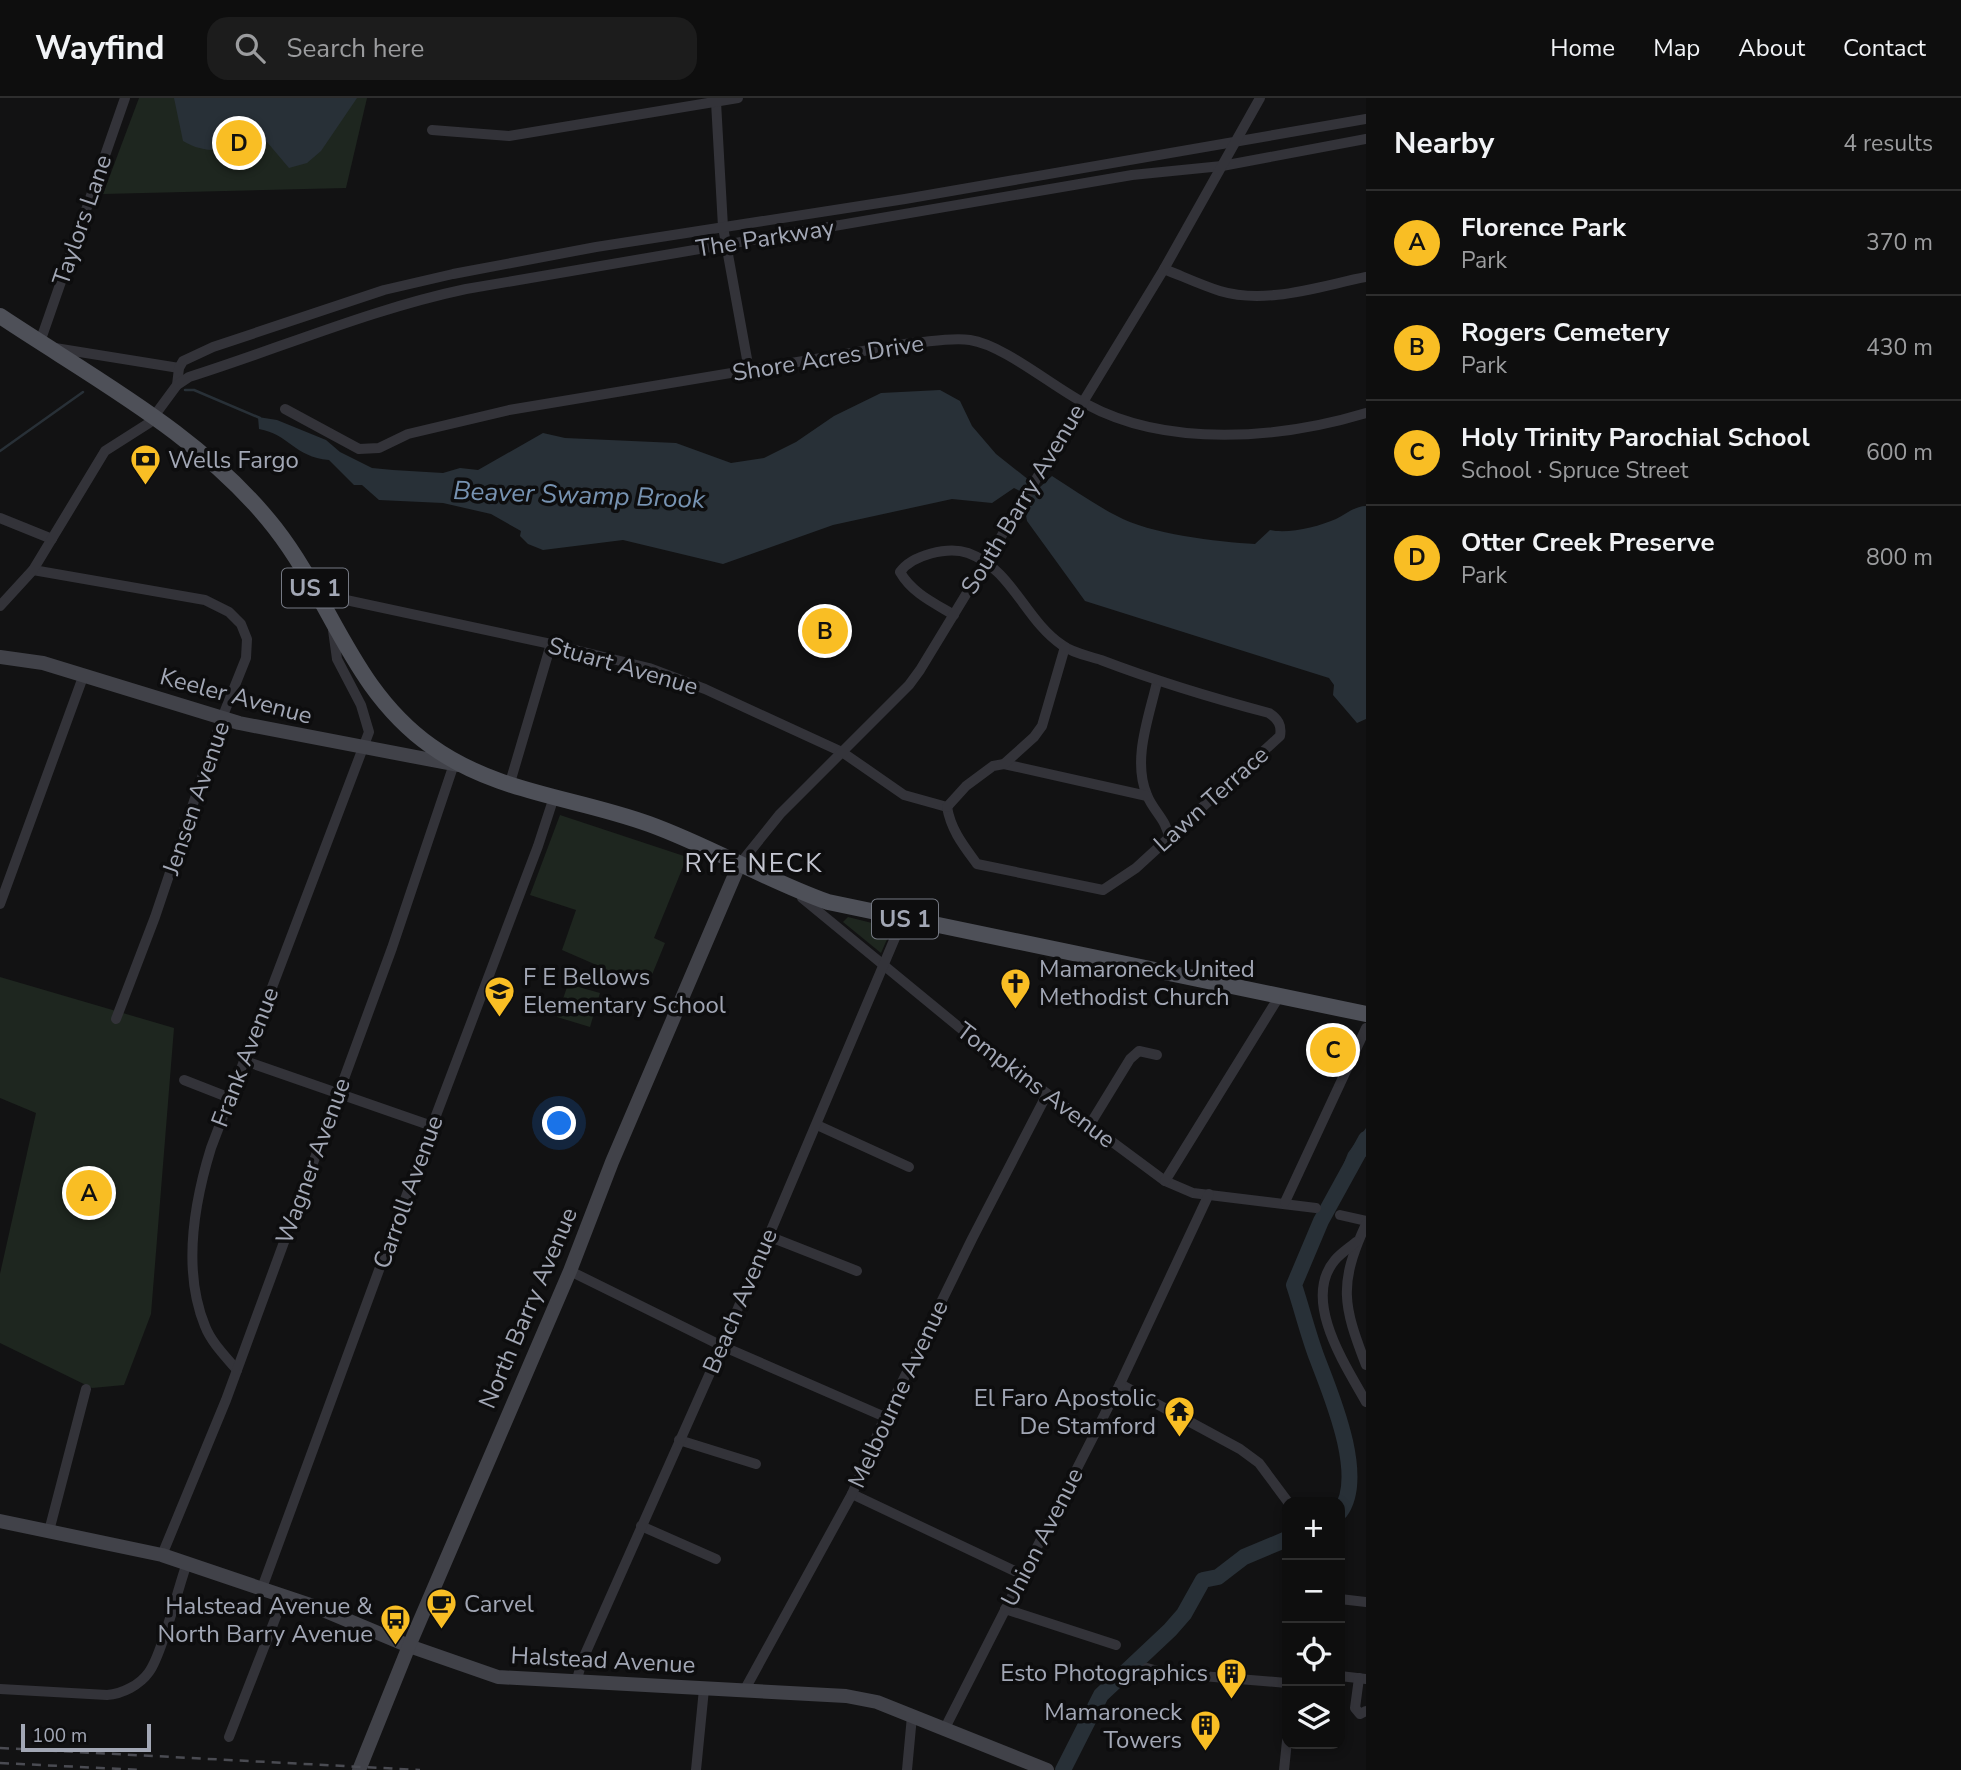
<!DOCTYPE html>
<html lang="en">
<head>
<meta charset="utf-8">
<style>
	:root { --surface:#0e0e0e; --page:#1c1c1c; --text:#f1f3f6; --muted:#9b9c9e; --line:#2e2e2e; --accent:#f9be24 }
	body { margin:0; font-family:"Nunito Sans",sans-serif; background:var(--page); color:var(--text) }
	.controls { position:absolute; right:21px; bottom:21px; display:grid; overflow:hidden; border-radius:14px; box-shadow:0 4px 10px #0003 }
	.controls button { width:63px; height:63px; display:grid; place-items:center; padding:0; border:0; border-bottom:2px solid var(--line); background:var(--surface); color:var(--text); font:35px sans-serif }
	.scale { position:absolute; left:21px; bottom:18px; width:130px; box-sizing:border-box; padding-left:7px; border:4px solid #a2a7b5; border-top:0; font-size:19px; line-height:24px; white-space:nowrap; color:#a2a7b5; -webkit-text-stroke:5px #0d0d0e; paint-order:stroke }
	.you { position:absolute; left:560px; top:1026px; width:24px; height:24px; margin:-18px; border:5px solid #fff; border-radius:50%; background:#1a73e8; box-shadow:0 0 0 10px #1a73e833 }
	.badge { display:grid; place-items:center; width:46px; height:46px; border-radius:50%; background:var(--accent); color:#111; font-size:23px; font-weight:700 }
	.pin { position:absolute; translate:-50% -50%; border:4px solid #fff; box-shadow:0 2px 7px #0006 }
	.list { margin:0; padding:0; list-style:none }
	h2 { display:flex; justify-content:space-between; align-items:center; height:91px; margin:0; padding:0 28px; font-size:30px }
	h2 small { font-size:23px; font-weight:400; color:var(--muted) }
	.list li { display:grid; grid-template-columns:46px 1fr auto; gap:21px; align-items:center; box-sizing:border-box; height:105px; padding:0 28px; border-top:2px solid var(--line) }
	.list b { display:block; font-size:26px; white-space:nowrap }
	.list p { margin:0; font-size:23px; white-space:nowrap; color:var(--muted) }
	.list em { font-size:23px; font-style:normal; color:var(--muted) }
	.icon { flex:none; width:38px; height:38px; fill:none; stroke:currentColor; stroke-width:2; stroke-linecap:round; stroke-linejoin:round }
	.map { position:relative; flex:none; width:1366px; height:1672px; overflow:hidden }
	header { display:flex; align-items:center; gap:42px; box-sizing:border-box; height:98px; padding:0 35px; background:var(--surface); border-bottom:2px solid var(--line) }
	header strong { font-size:33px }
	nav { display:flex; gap:38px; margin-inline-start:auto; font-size:24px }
	.search { width:490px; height:63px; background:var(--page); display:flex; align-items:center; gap:18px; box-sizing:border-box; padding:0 24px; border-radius:21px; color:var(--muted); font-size:26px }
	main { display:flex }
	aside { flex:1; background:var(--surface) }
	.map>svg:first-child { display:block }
	.green { fill:#1e261f }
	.water { fill:#283037 }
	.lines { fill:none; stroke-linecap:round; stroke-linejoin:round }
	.stream { stroke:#283037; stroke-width:2.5 }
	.river { stroke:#283037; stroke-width:16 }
	.street { stroke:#333339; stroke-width:10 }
	.secondary { stroke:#414249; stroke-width:14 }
	.primary { stroke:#4e5058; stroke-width:16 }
	.rail { stroke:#4a4b52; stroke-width:2.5; stroke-dasharray:9 7; stroke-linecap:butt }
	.labels { text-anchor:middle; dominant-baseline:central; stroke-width:7; stroke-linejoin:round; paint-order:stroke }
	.shield { fill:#0d0d0e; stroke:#757983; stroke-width:2 }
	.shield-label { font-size:23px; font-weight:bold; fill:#a2a7b5 }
	.street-label { font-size:24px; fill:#a2a7b5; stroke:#0d0d0e }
	.poi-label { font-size:24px; fill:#a2a7b5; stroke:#0d0d0e; text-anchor:start }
	.water-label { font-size:26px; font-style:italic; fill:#7793b2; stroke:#0d0d0e }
	.neighbourhood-label { font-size:26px; letter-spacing:2px; fill:#c4c6d1; stroke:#0d0d0e }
</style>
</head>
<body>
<header>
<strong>Wayfind</strong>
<div class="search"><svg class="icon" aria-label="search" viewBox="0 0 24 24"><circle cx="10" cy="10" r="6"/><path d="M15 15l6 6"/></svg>Search here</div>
<nav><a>Home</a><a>Map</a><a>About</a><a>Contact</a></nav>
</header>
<main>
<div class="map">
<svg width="1366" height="1672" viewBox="0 0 1366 1672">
	<rect width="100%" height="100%" fill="#121213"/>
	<!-- green -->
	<g class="green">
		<path d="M139,0H367L346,90L103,96Z"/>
		<path d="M560,717L687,759L654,840L665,845L647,889L562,852L576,812L530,797Z"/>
		<path d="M848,819L892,830L881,855L843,824Z"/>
		<path d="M0,879L174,930L151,1216L124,1287L92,1290L0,1245V1176L36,1015L0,1000Z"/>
		<path d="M568,886L600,895L590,929L557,919Z"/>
	</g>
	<!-- water -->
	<g class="water">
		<path d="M174,0H357L321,53L307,65L289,70L267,44C237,49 211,60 183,43Z"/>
		<path d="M940,292L960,303L972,328L996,356L1039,390L1052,378C1073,391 1095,407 1117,418C1149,436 1218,444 1255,446L1270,432C1288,436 1318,429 1336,421C1346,416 1355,408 1366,408V621L1357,625L1333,597L1334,587L1329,580L1085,503L1027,423L1025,412L1033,400L1014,390L992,405L952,401L833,427L723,466L623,442L543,452L528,446L520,438L521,433L491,416L443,405L379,402L362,387H354L329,362C294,359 289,336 259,331L258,319L277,322L326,342L340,354L372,370L393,372L443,375L460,370L478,372L543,335L565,340L676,345L731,365L764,360L796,344L834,318L881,295Z"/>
		<path d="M1366,1030V1058L1346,1083H1337L1348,1055Z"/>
	</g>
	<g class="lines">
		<!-- stream -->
		<g class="stream">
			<path d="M185,292H194L260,320"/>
			<path d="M0,353L83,294"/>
		</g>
		<!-- river -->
		<g class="river">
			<path d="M1340,1414C1366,1379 1332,1299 1317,1260C1308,1236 1302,1211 1294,1187L1321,1123L1366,1041"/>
			<path d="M1063,1672L1101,1597L1170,1532L1184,1516L1203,1482L1218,1479L1244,1459L1287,1441"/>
		</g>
		<!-- street -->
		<g class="street">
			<path d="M716,4L723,129L749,272"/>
			<path d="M432,32L509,38L738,0"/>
			<path d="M1164,171C1182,178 1201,187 1220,193C1267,207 1320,188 1366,179"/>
			<path d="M40,244L125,0"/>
			<path d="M55,250L179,270"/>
			<path d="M177,287L179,270L183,263L213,249L384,192L453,176L596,149L905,101L1366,21"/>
			<path d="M285,311L359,351L379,350L408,336L509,312L911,245C929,244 952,239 970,242C1004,247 1053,289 1086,306C1167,350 1280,341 1366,315"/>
			<path d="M0,420L52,441"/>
			<path d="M33,472L205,502L229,514L241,526L247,541L246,560L222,620L155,819L116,921"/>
			<path d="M318,496L551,546L649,570L705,591L842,654L904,697L947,709"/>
			<path d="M0,508L33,472L105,353L149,325L177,287L189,279C281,250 371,211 466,191L1132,77L1222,68L1366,41"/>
			<path d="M1157,584C1149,619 1132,662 1147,697C1153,713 1167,722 1169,740"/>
			<path d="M1004,666L1147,698"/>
			<path d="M509,688L551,546"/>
			<path d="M947,709C951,732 963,747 977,766L1103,792L1136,770L1280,638C1282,627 1278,621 1269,615C1212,600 1156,583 1101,562C1089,558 1072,555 1062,547C1025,522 1012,471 968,455C948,448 912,457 900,474C912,495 934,505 954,517"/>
			<path d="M947,709L966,688L993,668L1004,666L1034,639L1042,628L1065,549"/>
			<path d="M739,767L780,716L909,587L920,572L1164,171L1260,0"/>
			<path d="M802,800L971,939L1165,1083L1193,1095L1316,1110"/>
			<path d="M0,806L83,579"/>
			<path d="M245,963L432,1028"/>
			<path d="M184,982L230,1000"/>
			<path d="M817,1027L909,1069"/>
			<path d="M1089,1028L1130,961L1139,953L1157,957"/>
			<path d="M1165,1083L1280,897"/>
			<path d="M1285,1104L1366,930"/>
			<path d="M1340,1117L1366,1123"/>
			<path d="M1366,1126C1338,1187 1343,1207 1366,1267"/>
			<path d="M768,1138L857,1173"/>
			<path d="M1356,1144C1349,1150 1341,1155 1335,1162C1301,1202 1346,1268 1366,1304"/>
			<path d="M570,1173L722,1248L885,1319"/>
			<path d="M237,1272C226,1259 211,1244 205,1228C182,1172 194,1105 211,1050L369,634L361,607L337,561L333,532"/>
			<path d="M1120,1286L1240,1351L1259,1365L1288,1404"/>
			<path d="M679,1342L756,1366"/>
			<path d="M852,1396L1023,1477"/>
			<path d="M641,1428L716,1461"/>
			<path d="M49,1433L86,1291"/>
			<path d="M162,1457L226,1302L392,850L454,666"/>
			<path d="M262,1490L432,1028L538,748L554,699"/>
			<path d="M1340,1501L1366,1504"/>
			<path d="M1005,1511L1116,1547"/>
			<path d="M1147,1570L1165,1575L1287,1585"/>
			<path d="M1340,1578L1366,1581"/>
			<path d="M1359,1580L1355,1610L1360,1616L1366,1613"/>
			<path d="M576,1585L582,1563L722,1248L903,821"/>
			<path d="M0,1591L107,1597C122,1596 140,1587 149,1574C162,1556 178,1490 187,1465"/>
			<path d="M744,1593L852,1396L885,1319L972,1141L1047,996"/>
			<path d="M945,1630L1120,1286L1209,1096"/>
			<path d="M229,1639L284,1498"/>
			<path d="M696,1672L704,1591"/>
			<path d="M907,1672L912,1618"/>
			<path d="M1284,1672L1287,1643"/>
		</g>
		<!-- secondary -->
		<g class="secondary">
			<path d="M0,559L43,565L239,625L458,667"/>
			<path d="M0,1423L162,1457L316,1509L409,1548L498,1579L846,1598L877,1604L1047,1672"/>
			<path d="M359,1672L409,1548L570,1173L612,1064L739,767"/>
		</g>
		<!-- primary -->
		<path class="primary" d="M0,218C96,282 203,338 275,430C332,503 352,592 431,648C496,695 575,699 649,726C710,748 766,782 828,804L1366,916"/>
		<!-- rail -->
		<g class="rail">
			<path d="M0,1650L420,1672"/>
			<path d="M0,1665L141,1672"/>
		</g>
	</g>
	<!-- icons -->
	<defs>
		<symbol id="bank-pin" viewBox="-11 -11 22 30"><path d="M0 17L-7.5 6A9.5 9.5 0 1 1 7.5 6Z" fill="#f9be24" stroke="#0d0d0e"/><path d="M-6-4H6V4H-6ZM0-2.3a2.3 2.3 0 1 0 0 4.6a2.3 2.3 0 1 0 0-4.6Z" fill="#111"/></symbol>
		<symbol id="church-pin" viewBox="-11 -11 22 30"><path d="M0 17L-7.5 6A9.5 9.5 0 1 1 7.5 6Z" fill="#f9be24" stroke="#0d0d0e"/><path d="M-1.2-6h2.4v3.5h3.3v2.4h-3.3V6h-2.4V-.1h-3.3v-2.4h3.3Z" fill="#111"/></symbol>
		<symbol id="school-pin" viewBox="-11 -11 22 30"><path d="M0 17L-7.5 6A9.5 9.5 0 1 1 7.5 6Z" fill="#f9be24" stroke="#0d0d0e"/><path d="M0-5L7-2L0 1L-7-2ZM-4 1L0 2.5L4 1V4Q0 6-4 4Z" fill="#111"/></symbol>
		<symbol id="temple-pin" viewBox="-11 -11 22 30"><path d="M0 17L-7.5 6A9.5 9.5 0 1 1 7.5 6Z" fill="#f9be24" stroke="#0d0d0e"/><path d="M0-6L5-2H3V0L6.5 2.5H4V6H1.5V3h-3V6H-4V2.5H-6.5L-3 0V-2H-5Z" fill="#111"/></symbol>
		<symbol id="cafe-pin" viewBox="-11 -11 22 30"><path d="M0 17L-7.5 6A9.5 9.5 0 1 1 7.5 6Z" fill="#f9be24" stroke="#0d0d0e"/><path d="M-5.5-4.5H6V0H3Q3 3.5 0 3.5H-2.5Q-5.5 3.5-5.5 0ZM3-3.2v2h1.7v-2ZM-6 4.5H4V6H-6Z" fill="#111"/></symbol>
		<symbol id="bus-pin" viewBox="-11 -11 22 30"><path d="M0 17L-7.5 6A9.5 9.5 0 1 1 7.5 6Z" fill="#f9be24" stroke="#0d0d0e"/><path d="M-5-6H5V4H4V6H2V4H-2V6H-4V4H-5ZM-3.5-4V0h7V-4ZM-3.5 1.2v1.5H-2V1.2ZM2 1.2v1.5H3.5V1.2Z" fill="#111"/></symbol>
		<symbol id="building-pin" viewBox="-11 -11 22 30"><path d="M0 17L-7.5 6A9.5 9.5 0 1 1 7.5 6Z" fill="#f9be24" stroke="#0d0d0e"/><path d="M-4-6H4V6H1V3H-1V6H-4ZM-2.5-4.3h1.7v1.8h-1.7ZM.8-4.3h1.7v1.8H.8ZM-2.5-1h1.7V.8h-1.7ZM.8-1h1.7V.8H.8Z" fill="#111"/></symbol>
	</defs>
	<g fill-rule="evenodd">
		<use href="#bank-pin" x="128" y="344" width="35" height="47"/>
		<use href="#church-pin" x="998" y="868" width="35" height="47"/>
		<use href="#school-pin" x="482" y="876" width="35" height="47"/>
		<use href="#temple-pin" x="1162" y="1296" width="35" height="47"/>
		<use href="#cafe-pin" x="424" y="1488" width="35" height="47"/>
		<use href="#bus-pin" x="378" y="1504" width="35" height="47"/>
		<use href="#building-pin" x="1214" y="1558" width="35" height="47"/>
		<use href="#building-pin" x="1188" y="1610" width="35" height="47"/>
	</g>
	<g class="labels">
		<!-- shield labels -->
		<g class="shield">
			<rect x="282" y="470.5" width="66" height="39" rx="5"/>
			<rect x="872" y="801.5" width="66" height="39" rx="5"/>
		</g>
		<g class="shield-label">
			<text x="315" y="490">US 1</text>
			<text x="905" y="821">US 1</text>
		</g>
		<!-- street labels -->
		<g class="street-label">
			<text transform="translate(82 122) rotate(-71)">Taylors Lane</text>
			<text transform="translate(765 140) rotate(-9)">The Parkway</text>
			<text transform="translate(828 260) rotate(-9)">Shore Acres Drive</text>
			<text transform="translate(1023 401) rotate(-59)">South Barry Avenue</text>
			<text transform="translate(623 568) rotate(16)">Stuart Avenue</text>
			<text transform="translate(236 598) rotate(15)">Keeler Avenue</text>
			<text transform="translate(196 700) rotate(-71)">Jensen Avenue</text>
			<text transform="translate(1211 701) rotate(-42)">Lawn Terrace</text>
			<text transform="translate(245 959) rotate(-69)">Frank Avenue</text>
			<text transform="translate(1036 987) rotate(37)">Tompkins Avenue</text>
			<text transform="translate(313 1063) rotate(-70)">Wagner Avenue</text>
			<text transform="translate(408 1094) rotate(-70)">Carroll Avenue</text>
			<text transform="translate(740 1203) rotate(-67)">Beach Avenue</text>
			<text transform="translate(528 1210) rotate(-67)">North Barry Avenue</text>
			<text transform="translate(898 1296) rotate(-65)">Melbourne Avenue</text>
			<text transform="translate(1042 1439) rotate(-63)">Union Avenue</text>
			<text transform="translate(603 1562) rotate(3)">Halstead Avenue</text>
		</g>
		<!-- poi labels -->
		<g class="poi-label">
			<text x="168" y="362">Wells Fargo</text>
			<text x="1039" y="871">Mamaroneck United<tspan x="1039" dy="28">Methodist Church</tspan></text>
			<text x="523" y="879">F E Bellows<tspan x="523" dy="28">Elementary School</tspan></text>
			<text x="1156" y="1300" text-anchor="end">El Faro Apostolic<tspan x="1156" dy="28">De Stamford</tspan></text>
			<text x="464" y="1506">Carvel</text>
			<text x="373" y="1508" text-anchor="end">Halstead Avenue &amp;<tspan x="373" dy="28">North Barry Avenue</tspan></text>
			<text x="1208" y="1575" text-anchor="end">Esto Photographics</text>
			<text x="1182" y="1614" text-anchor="end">Mamaroneck<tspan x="1182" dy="28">Towers</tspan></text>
		</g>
		<!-- water labels -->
		<g class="water-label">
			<text transform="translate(579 397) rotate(2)">Beaver Swamp Brook</text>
		</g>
		<!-- neighbourhood labels -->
		<g class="neighbourhood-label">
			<text x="754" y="765">RYE NECK</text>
		</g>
	</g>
</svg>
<div class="controls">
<button>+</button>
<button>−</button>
<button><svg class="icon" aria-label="locate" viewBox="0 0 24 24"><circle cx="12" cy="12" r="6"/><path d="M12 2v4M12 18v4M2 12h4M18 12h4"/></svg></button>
<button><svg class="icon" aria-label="layers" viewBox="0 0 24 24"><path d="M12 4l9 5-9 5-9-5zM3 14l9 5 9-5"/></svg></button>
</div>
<div class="scale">100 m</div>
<div class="you"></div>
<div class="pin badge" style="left:89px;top:1095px">A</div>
<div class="pin badge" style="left:825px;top:533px">B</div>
<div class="pin badge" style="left:1333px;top:952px">C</div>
<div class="pin badge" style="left:239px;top:45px">D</div>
</div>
<aside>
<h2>Nearby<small>4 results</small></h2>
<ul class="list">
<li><span class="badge">A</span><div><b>Florence Park</b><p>Park</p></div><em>370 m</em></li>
<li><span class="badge">B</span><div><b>Rogers Cemetery</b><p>Park</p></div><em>430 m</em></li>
<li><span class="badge">C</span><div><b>Holy Trinity Parochial School</b><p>School · Spruce Street</p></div><em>600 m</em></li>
<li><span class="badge">D</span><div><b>Otter Creek Preserve</b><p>Park</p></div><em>800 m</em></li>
</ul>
</aside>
</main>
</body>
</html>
